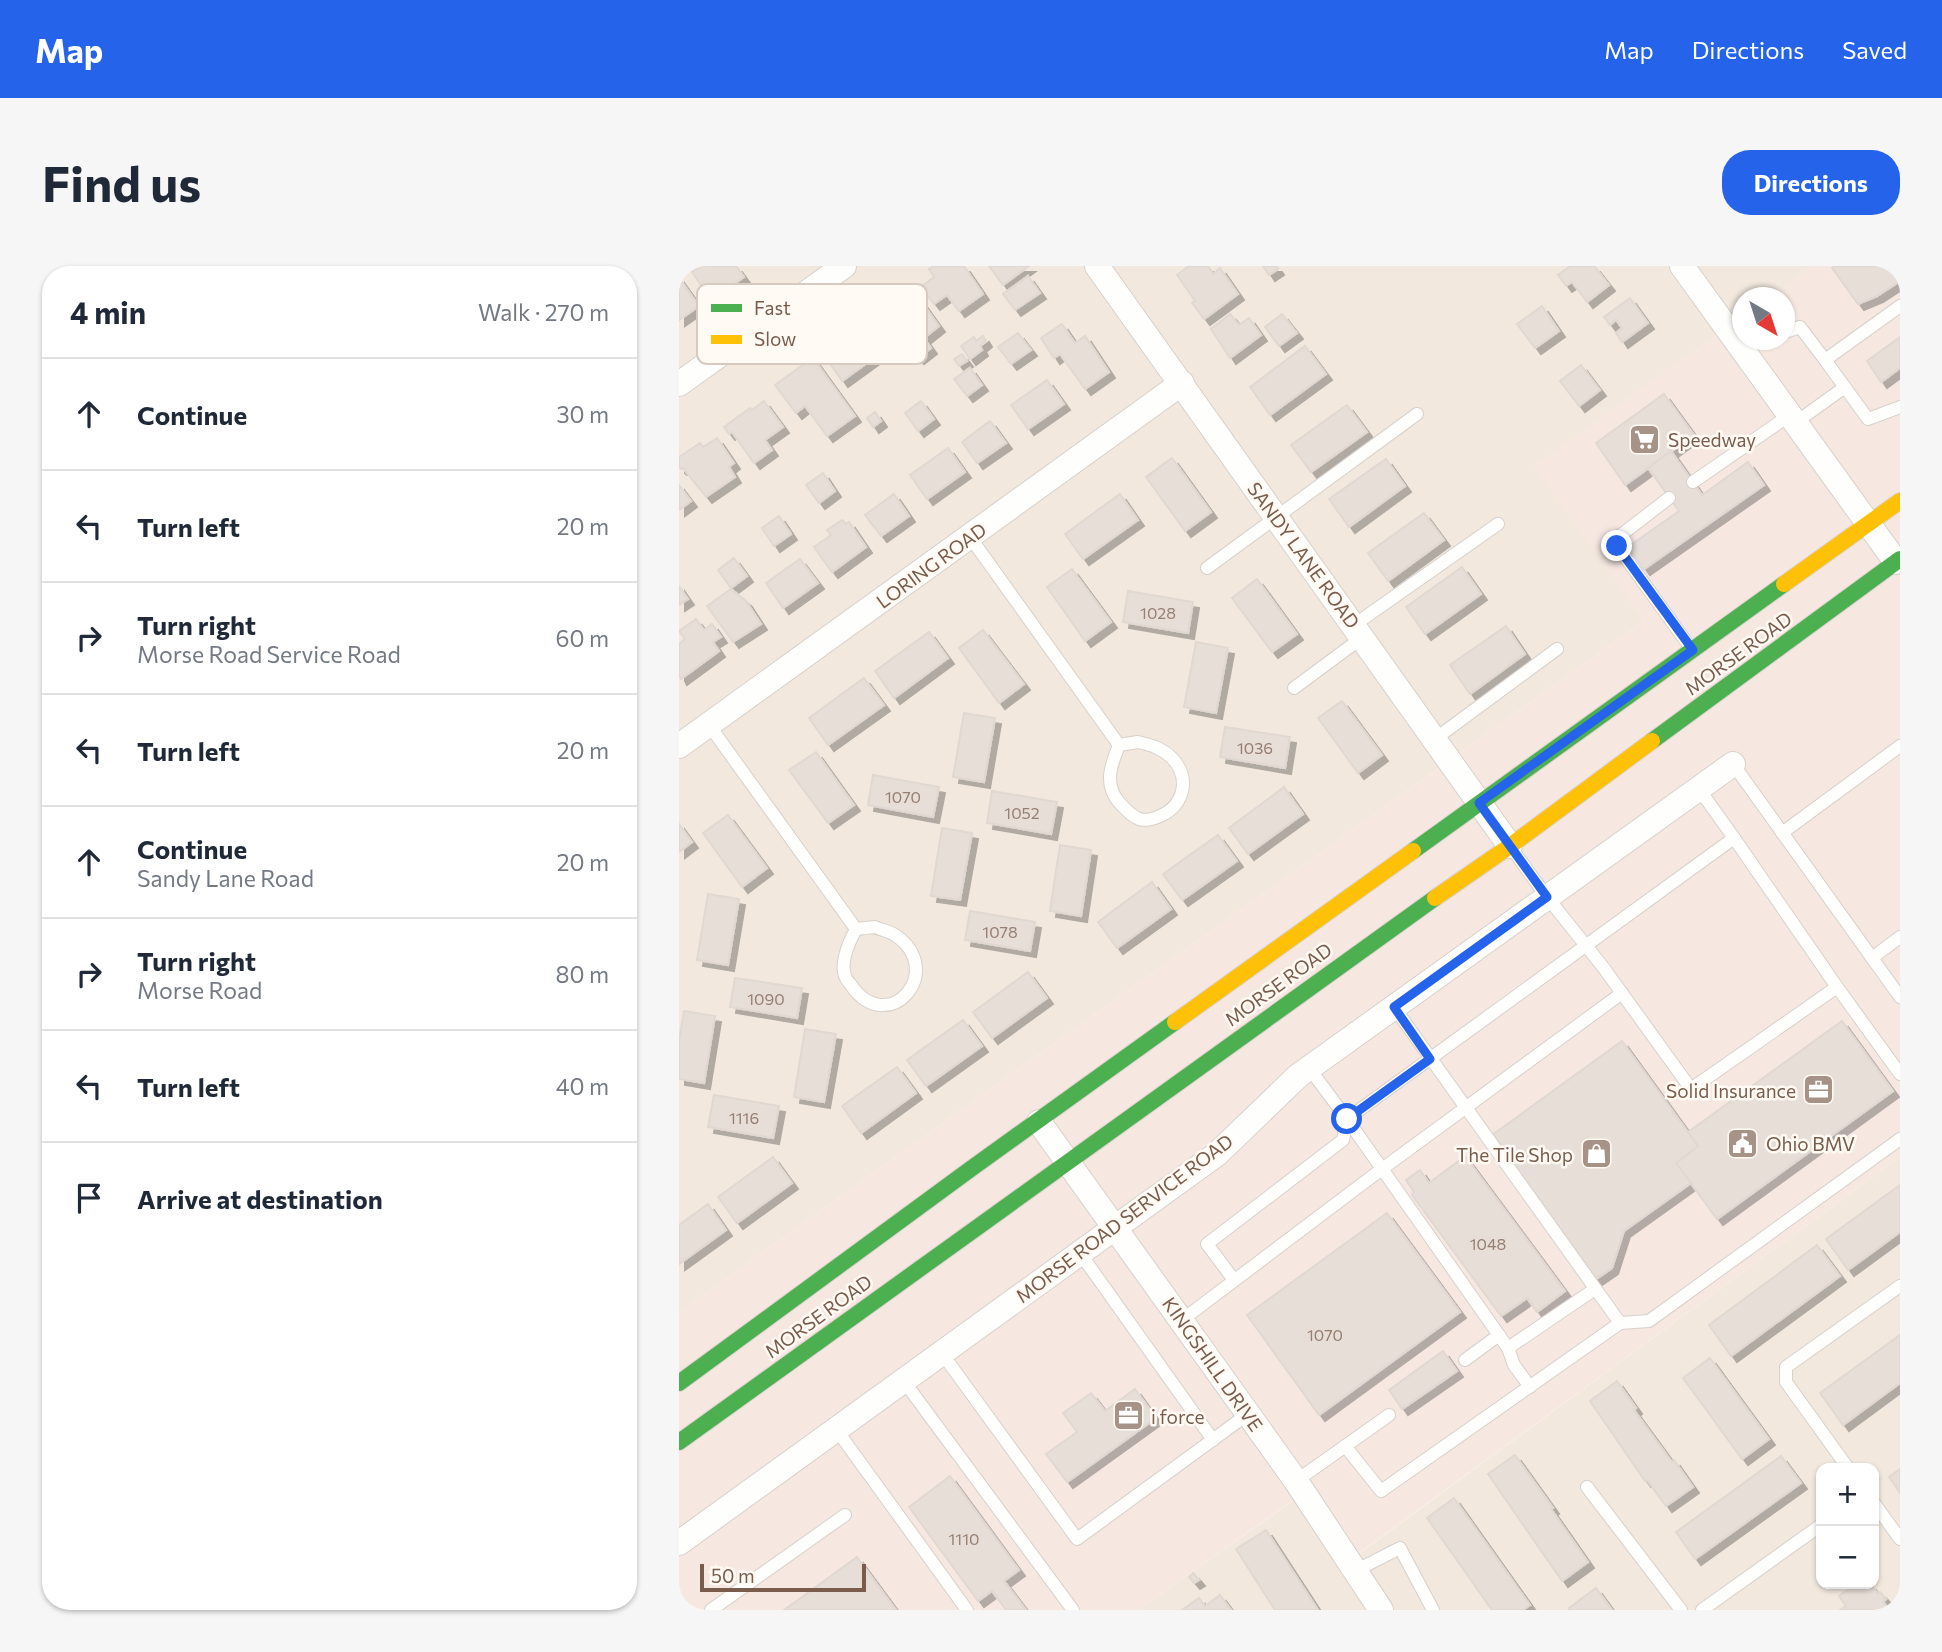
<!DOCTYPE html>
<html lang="en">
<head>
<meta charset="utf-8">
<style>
	:root { --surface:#fff; --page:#f6f6f7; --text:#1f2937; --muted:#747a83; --line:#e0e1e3; --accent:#2563eb }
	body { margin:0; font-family:Commissioner,sans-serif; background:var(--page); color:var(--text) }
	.controls { position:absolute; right:21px; bottom:21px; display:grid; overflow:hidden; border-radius:14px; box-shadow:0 2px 5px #0004 }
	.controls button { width:63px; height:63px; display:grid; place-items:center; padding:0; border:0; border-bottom:2px solid var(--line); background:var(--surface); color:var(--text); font:35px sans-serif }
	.compass { position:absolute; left:1053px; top:21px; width:63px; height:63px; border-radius:50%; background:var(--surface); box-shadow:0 2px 5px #0004; rotate:141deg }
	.scale { position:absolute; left:21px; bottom:18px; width:166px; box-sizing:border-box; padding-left:7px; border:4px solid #7a5c4d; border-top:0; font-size:19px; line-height:24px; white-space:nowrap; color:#7a5c4d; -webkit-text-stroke:5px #fffaf3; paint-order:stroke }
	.stop { position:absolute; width:21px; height:21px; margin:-16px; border:5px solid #2563eb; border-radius:50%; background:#fff }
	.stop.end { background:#2563eb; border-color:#fff; box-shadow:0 2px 7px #0008 }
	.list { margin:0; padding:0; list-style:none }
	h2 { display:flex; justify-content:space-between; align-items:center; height:91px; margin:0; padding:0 28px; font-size:30px }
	h2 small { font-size:23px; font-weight:400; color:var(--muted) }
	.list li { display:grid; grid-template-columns:46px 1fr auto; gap:21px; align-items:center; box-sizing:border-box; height:112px; padding:0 28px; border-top:2px solid var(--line) }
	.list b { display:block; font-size:26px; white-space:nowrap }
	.list p { margin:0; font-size:23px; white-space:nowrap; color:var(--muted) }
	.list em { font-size:23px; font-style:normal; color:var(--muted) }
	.icon { flex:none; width:38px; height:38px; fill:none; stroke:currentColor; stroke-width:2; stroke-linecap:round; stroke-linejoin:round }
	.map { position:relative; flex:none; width:1221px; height:1344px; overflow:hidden; border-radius:28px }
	header { display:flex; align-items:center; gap:42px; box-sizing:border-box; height:98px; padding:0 35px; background:var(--accent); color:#fff }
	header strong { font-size:33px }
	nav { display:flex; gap:38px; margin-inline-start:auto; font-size:24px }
	.intro { display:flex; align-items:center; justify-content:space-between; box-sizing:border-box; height:168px; padding:0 42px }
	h1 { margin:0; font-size:49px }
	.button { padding:18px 32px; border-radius:28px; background:var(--accent); color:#fff; font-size:24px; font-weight:700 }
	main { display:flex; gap:42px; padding:0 42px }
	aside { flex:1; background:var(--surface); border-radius:28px; box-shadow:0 2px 5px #0004 }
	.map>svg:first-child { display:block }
	.residential { fill:#f2e8de; fill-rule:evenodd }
	.commercial { fill:#f6e8e1 }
	.building { fill:#e6ded7; stroke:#e2d8d2; stroke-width:2; filter:url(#shadow) }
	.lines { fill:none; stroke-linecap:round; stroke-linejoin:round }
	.lane-casing { stroke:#d7d1cb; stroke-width:14 }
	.street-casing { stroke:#d7d1cb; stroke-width:26 }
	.fast-casing { stroke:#dad1cc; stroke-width:18 }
	.slow-casing { stroke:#dad1cc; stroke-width:18 }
	.lane { stroke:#fefefd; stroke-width:12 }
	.street { stroke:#fefefd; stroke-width:24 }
	.fast { stroke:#4caf50; stroke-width:16 }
	.slow { stroke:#ffc107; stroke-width:16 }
	.route { stroke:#2563eb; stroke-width:9 }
	.labels { text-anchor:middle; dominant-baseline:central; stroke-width:5; stroke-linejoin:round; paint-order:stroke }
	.number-label { font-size:16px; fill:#977e72 }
	.poi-label { font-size:19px; fill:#7a5c4d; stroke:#fffaf3; text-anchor:start }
	.street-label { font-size:19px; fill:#7a5c4d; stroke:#fffaf3 }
	.key { fill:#fffaf3; stroke:#d7cbc1; stroke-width:2 }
	.key-label { font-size:19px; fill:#7a5c4d }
</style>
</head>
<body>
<header>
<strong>Map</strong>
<nav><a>Map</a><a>Directions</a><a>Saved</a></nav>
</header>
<div class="intro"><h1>Find us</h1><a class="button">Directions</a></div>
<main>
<aside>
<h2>4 min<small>Walk · 270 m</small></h2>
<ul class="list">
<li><svg class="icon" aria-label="ahead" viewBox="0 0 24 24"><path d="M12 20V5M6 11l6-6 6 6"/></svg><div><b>Continue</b></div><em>30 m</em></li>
<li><svg class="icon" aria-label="left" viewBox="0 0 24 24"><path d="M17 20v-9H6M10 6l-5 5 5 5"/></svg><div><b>Turn left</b></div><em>20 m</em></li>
<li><svg class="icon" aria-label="right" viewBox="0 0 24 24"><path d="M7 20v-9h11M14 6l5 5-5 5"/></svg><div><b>Turn right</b><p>Morse Road Service Road</p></div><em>60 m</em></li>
<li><svg class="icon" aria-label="left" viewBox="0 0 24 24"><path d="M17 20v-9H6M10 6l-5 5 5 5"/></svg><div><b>Turn left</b></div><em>20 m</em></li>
<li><svg class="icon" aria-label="ahead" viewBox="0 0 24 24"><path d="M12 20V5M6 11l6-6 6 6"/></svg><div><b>Continue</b><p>Sandy Lane Road</p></div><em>20 m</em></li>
<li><svg class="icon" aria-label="right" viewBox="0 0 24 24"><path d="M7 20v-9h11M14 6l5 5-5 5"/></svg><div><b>Turn right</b><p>Morse Road</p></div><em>80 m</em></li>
<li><svg class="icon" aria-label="left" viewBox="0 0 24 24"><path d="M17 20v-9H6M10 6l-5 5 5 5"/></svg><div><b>Turn left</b></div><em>40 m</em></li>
<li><svg class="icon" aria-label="arrive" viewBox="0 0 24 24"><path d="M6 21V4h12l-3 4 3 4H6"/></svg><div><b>Arrive at destination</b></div></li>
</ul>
</aside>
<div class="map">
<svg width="1221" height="1344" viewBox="0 0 1221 1344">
	<defs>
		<filter id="shadow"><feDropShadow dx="6" dy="6" stdDeviation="0" flood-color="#0004"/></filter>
	</defs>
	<rect width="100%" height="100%" fill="#f9f5f0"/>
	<!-- residential -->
	<g class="residential">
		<path d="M0,0H1135L1091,31L1064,32L1063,51L856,200L966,354L0,1046Z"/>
		<path d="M1221,891V1344H459L628,1225L673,1293ZM1142,1202H1195V1318H1142Z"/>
	</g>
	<!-- commercial -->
	<path class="commercial" d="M1135,0H1221V891L672,1293L627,1225L459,1344H0V1046L966,354L855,200L1063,51L1064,74H1106V32L1091,31Z"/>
	<!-- building -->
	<g class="building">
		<path d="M21,0H57L65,11L32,34L13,6Z"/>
		<path d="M255,0H285L304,28L280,45L268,29L255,38L242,21L255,11L250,3Z"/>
		<path d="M310,0H350L324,19Z"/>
		<path d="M510,0H529L534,8L541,2L559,28L525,53L513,37L516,35L498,9Z"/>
		<path d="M584,0H597L599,3L590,9Z"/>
		<path d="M891,0H915L930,19L908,36L893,16L887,20L879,9Z"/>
		<path d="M1155,0H1221V15L1198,30L1179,38L1153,2Z"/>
		<path d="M349,10L361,27L336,44L324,28Z"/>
		<path d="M0,12L20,40L0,54Z"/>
		<path d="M237,28L260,60L245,72L252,82L239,92L231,82L218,91L189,52L211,35L219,46L223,42L221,40Z"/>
		<path d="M951,32L969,57L943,76L937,67L943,62L937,54L931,59L925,51Z"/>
		<path d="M863,40L880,65L856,82L838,58Z"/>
		<path d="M551,48L560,59L570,52L582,69L551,92L532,63Z"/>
		<path d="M603,48L618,67L600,80L586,61Z"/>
		<path d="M383,58L396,77L406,70L430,106L406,123L381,88L375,92L362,72Z"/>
		<path d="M184,61L203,86L163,115L143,86L166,69L168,73Z"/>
		<path d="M339,67L352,84L332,98L319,81Z"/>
		<path d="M304,70L307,75L301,80L303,84L291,93L282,80L295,71L297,75Z"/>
		<path d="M1221,71V102L1202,116L1188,95Z"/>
		<path d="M626,80L647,108L591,149L571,121Z"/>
		<path d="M283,88L288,95L280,100L275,93Z"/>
		<path d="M134,92L176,150L148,170L126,140L117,147L96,119Z"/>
		<path d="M902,99L921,124L900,140L881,115Z"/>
		<path d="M291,102L303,119L288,130L275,113Z"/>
		<path d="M368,114L385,138L349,163L332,139Z"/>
		<path d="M985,128L1015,169L946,219L917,177Z"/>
		<path d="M85,135L104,161L86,174L93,184L75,197L53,166L50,168L45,161L71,142L73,144Z"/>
		<path d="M242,135L255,153L239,165L226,147Z"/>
		<path d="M668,139L688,166L632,206L612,179Z"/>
		<path d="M196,146L202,155L194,161L188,152Z"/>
		<path d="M311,155L327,177L298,197L283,176Z"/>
		<path d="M38,172L55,197L50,201L56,211L27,231L4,202L2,203L0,201V191L21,177L24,181Z"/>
		<path d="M269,182L286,206L248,233L231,209Z"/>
		<path d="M992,185L1023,229L1069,196L1085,219L965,303L949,281L1000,245L969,202Z"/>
		<path d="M493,192L532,246L506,265L467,211Z"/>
		<path d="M707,193L726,220L670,261L650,233Z"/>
		<path d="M144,207L156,225L140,237L127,219Z"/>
		<path d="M0,219L12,235L0,244Z"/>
		<path d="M215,228L230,250L202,270L186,249Z"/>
		<path d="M441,228L459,254L404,293L386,268Z"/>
		<path d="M745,247L765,274L709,315L689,287Z"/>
		<path d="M100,250L112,268L95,280L83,262Z"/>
		<path d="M163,254L167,258L170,256L187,281L153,306L135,281L152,269L148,264Z"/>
		<path d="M55,292L68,310L52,322L39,304Z"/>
		<path d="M121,293L139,317L104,342L87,317Z"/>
		<path d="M783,301L802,328L746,368L727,341Z"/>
		<path d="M393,303L432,356L406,375L368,321Z"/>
		<path d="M578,313L618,368L593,386L553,332Z"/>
		<path d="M0,320L9,333L0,339Z"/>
		<path d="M52,323L67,335L82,358L54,376L28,340Z"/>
		<path d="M449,325L514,336L509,367L444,356Z"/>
		<path d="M17,353L25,364L33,358L42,371L34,376L40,385L2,413L0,409V378L6,373L0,365Z"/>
		<path d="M827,360L846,388L791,428L771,399Z"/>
		<path d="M304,364L345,418L320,437L280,382Z"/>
		<path d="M250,366L269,392L215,432L196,405Z"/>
		<path d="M517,376L549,382L537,447L505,441Z"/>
		<path d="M185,412L205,439L149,479L130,452Z"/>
		<path d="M663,435L703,489L679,507L639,452Z"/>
		<path d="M285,447L316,452L305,516L274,511Z"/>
		<path d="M546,461L611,471L606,502L541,491Z"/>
		<path d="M137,486L175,539L149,557L110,504Z"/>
		<path d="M194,509L260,521L254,551L189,539Z"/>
		<path d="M605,521L624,548L569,588L550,562Z"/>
		<path d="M313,525L378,536L372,568L308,557Z"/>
		<path d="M49,549L88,602L63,621L24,567Z"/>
		<path d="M0,558L13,576L0,586Z"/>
		<path d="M263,562L293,567L281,634L252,630Z"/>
		<path d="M539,569L558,595L503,634L484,608Z"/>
		<path d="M381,579L412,584L402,650L371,645Z"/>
		<path d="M473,616L492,643L438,682L419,656Z"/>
		<path d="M29,628L60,633L49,699L18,694Z"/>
		<path d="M291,645L356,656L351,685L286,674Z"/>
		<path d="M349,706L368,732L313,772L294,746Z"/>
		<path d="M56,712L123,722L118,752L51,741Z"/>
		<path d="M5,745L36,750L25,817L0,813V775Z"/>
		<path d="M284,754L303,780L247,820L228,794Z"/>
		<path d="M1163,755L1214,825L1038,953L997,897L1019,880L1009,866Z"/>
		<path d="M126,763L157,768L145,836L115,831Z"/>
		<path d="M943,775L1019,880L997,897L1012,917L945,965L933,1002L917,1013L813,869Z"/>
		<path d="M218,801L237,827L182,867L163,840Z"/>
		<path d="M35,829L100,840L94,872L29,861Z"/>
		<path d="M786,890L886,1025L858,1046L848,1032L822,1050L733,929L735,926L727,914L741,904L750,917Z"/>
		<path d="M94,891L113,917L58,957L39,931Z"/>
		<path d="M1221,919V966L1169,1004L1147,973Z"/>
		<path d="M29,938L47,964L0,998V959Z"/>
		<path d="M708,947L781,1046L640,1149L568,1049Z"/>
		<path d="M1138,979L1161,1010L1052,1090L1030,1059Z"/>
		<path d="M1221,1069V1117L1164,1159L1141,1127Z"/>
		<path d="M764,1085L778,1105L723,1143L710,1124Z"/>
		<path d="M1031,1092L1090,1173L1063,1193L1004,1112Z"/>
		<path d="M938,1115L957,1142L955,1144L993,1196L995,1194L1014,1221L987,1240L968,1214L966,1215L959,1205L911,1135Z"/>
		<path d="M456,1123L477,1152L388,1216L367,1188L398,1166L384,1147L412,1127L426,1145Z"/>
		<path d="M836,1189L874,1242L872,1243L909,1296L883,1315L809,1208Z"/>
		<path d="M1102,1190L1122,1217L1016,1293L997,1266Z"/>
		<path d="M1221,1203V1227L1210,1211Z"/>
		<path d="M271,1210L340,1304L325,1315L347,1344H327L313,1325L299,1335L230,1241Z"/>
		<path d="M775,1232L851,1339L844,1344H813L748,1252Z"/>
		<path d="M587,1264L630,1330L639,1344H596L557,1283Z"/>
		<path d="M178,1291L217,1344H105Z"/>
		<path d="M514,1307L520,1314L515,1317L510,1311Z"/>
		<path d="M1177,1318H1191L1199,1328L1201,1326L1207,1333L1204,1336L1211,1344H1161L1167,1340L1160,1330Z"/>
		<path d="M917,1322L933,1344H890V1342Z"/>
		<path d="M541,1329L552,1344H503L520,1332L526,1340Z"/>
	</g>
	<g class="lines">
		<defs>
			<g id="lane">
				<path d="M1221,40L1146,94L1189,153L1221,141"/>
				<path d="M1106,66L1121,61L1146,94"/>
				<path d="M1061,80L1083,74"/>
				<path d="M1116,157L1166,121"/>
				<path d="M1014,216L1111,149"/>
				<path d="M990,232L938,272V280L1011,381"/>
				<path d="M291,271L440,479"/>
				<path d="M528,302L738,148"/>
				<path d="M675,359L819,258"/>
				<path d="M615,422L684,371"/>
				<path d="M30,459L177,663"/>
				<path d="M756,473L878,383"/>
				<path d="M459,476C472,479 483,482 493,492C512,512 505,540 481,550C475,553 466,555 460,553C452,550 445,542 439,535C425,517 432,499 440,479Z"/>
				<path d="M1054,498L1221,731"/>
				<path d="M1020,523L1055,572"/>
				<path d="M1103,567L1221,480"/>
				<path d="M833,583L868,631L924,701L1012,823L1158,721L1221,808"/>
				<path d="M196,661C202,664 210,665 216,669C269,705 209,773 172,719C170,716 167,714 166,710C161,696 170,676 177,663Z"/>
				<path d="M1193,692L1221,671"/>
				<path d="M715,741L941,1057L970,1055L1221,873"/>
				<path d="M630,802L668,853L829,1082L916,1023"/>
				<path d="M401,987L534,1174"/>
				<path d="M555,1014L528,978L664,874L668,853L1055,572L1158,721"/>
				<path d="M503,1054L703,903L943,727"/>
				<path d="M829,1082L835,1099L851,1121"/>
				<path d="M262,1086L398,1273L569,1148"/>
				<path d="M786,1094L820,1069"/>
				<path d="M224,1114L394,1344"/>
				<path d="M157,1163L288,1344"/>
				<path d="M666,1180L702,1225L941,1057"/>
				<path d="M1169,1202L1107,1116V1101L1221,1020"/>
				<path d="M617,1215L710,1149"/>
				<path d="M908,1221L1002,1344"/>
				<path d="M1195,1237L1221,1273"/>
				<path d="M676,1305L721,1282L754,1344"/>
				<path d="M32,1344L166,1249"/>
				<path d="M1023,1344L1142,1259"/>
			</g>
			<g id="street">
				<path d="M418,0L831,580"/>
				<path d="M1003,0L1217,296"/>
				<path d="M0,118L165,0"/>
				<path d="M0,480L503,117"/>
				<path d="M360,856L617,1215L702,1344"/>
				<path d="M0,1277L538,888L619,810L1054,498"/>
			</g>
			<g id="fast">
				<path d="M973,475L1221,293"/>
				<path d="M734,585L1105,318"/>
				<path d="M0,1117L293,902L496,756"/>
				<path d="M0,1176L756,632"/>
			</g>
			<g id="slow">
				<path d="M1105,318L1221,235"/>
				<path d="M756,632L831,580L973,475"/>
				<path d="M496,756L734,585"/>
			</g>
		</defs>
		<!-- lane casing -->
		<use href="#lane" class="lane-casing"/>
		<!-- street casing -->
		<use href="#street" class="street-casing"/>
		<!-- fast casing -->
		<use href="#fast" class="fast-casing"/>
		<!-- slow casing -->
		<use href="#slow" class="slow-casing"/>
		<!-- lane -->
		<use href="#lane" class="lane"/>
		<!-- street -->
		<use href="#street" class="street"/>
		<!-- fast -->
		<use href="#fast" class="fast"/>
		<!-- slow -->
		<use href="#slow" class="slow"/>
	</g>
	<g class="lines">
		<!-- route -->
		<path class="route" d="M668,853L751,793L715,741L868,631L800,537L1014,384L938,280"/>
	</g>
	<!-- icons -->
	<defs>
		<symbol id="supermarket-square" viewBox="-11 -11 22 22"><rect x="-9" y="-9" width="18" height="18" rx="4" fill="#a69286" stroke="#fffaf3"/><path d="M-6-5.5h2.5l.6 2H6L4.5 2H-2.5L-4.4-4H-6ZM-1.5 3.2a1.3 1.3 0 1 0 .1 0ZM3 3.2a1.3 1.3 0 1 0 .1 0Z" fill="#fff"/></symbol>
		<symbol id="office-square" viewBox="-11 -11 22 22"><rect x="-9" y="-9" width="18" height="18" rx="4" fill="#a69286" stroke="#fffaf3"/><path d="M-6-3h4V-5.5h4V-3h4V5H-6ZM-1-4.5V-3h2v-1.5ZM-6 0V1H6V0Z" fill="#fff"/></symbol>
		<symbol id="civic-square" viewBox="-11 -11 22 22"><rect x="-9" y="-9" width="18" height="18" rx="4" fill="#a69286" stroke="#fffaf3"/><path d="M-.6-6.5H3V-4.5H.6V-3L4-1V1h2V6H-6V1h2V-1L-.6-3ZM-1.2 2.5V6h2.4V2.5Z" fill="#fff"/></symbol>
		<symbol id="shop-square" viewBox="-11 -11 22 22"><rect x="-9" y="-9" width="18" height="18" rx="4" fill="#a69286" stroke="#fffaf3"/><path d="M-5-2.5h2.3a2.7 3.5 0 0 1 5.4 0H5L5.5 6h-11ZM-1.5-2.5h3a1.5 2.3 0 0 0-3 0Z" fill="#fff"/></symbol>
	</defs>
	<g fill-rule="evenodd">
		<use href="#supermarket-square" x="948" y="156" width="35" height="35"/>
		<use href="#office-square" x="1122" y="806" width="35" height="35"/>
		<use href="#civic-square" x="1046" y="860" width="35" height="35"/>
		<use href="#shop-square" x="900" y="870" width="35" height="35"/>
		<use href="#office-square" x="432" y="1132" width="35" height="35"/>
	</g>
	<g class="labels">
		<!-- number labels -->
		<g class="number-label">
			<text x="479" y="346">1028</text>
			<text x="576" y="481">1036</text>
			<text x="224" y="530">1070</text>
			<text x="343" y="546">1052</text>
			<text x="321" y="665">1078</text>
			<text x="87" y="732">1090</text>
			<text x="65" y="851">1116</text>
			<text x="809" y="977">1048</text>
			<text x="646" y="1068">1070</text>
			<text x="285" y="1272">1110</text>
		</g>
		<!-- poi labels -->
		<g class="poi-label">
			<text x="989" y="173">Speedway</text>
			<text x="1117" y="824" text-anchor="end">Solid Insurance</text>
			<text x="1087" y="877">Ohio BMV</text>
			<text x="894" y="888" text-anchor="end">The Tile Shop</text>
			<text x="472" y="1150">i force</text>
		</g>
		<!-- street labels -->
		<g class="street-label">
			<text transform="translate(625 289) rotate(54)">SANDY LANE ROAD</text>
			<text transform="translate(252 299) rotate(-36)">LORING ROAD</text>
			<text transform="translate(1059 387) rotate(-36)">MORSE ROAD</text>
			<text transform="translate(599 718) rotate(-36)">MORSE ROAD</text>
			<text transform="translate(445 952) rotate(-37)">MORSE ROAD SERVICE ROAD</text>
			<text transform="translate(139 1050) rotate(-36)">MORSE ROAD</text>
			<text transform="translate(534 1098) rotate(55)">KINGSHILL DRIVE</text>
		</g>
	</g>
	<!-- legend -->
	<rect x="18" y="18" width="230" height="80" rx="10" class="key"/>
	<rect x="32" y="38" width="31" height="8" fill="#4caf50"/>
	<rect x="32" y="69" width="31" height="9" fill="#ffc107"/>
	<g class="key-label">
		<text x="75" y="49">Fast</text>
		<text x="75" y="80">Slow</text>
	</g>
</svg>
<div class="controls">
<button>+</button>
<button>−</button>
</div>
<svg class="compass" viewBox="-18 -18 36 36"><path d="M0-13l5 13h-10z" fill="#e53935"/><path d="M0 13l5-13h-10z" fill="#747a83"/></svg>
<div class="scale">50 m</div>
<div class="stop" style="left:668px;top:853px"></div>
<div class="stop end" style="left:938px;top:280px"></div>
</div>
</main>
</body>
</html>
